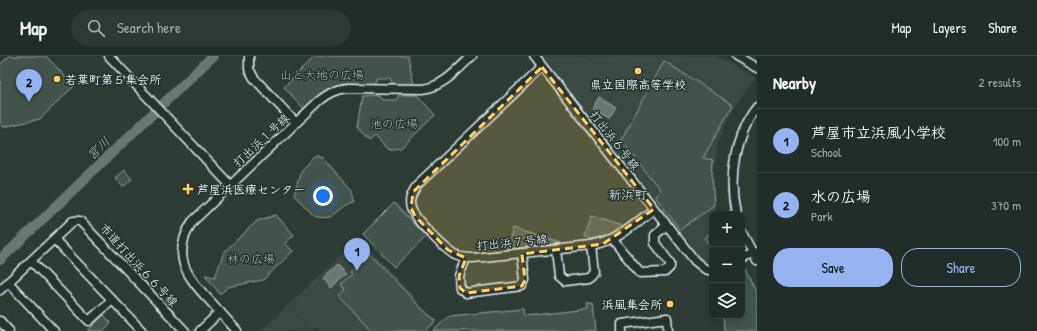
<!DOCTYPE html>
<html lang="en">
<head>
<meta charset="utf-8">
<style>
	:root { --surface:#222c28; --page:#2e3834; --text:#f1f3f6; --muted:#a2a7a8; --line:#3f4845; --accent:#95b2f1 }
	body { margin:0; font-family:"Patrick Hand","Klee One",sans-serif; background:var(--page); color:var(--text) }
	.controls { position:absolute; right:12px; bottom:12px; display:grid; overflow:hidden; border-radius:8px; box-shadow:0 2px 6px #0003 }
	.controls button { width:36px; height:36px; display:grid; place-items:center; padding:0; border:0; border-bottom:1px solid var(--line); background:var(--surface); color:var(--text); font:20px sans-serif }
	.you { position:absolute; left:323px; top:140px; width:14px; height:14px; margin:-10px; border:3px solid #fff; border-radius:50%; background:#1a73e8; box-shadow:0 0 0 6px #1a73e833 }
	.badge { display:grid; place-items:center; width:26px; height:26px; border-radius:50%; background:var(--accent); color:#111; font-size:13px; font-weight:700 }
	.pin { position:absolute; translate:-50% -33px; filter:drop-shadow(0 1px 2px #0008) }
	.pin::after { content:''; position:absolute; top:21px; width:14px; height:12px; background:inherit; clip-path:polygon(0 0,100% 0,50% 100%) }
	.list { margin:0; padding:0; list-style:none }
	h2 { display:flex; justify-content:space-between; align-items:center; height:52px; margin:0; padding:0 16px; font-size:17px }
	h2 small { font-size:13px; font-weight:400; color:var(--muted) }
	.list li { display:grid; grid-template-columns:26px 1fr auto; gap:12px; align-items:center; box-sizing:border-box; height:64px; padding:0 16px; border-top:1px solid var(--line) }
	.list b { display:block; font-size:15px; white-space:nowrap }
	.list p { margin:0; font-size:13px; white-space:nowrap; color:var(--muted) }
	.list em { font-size:13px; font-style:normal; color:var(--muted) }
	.actions { display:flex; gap:8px; padding:12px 16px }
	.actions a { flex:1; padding:9px 0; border:1px solid var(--accent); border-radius:16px; text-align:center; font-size:14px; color:var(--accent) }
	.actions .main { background:var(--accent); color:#111 }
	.icon { flex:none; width:22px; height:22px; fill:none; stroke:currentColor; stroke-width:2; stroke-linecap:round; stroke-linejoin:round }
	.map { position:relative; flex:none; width:757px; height:275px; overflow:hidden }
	header { display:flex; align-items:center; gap:24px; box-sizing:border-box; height:56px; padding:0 20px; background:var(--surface); border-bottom:1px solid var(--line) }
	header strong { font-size:19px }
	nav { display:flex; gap:22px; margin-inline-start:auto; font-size:14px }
	.search { width:280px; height:36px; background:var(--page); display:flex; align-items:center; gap:10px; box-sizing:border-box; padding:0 14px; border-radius:22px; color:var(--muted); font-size:15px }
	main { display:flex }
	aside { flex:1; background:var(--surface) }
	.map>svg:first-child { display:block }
	.built { fill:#3b4843 }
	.green { fill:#45524e; stroke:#96a2a3 }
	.water { fill:#6b7775; stroke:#9da8a9 }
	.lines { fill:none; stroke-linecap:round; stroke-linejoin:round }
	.river { stroke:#6b7775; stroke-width:10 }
	.minor-casing { stroke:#e8f1f8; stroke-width:11 }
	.minor { stroke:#26332d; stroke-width:8 }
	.marked { fill:#ffd166; fill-opacity:0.2; stroke:#ffd166; stroke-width:3; stroke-dasharray:8 5; stroke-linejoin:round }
	.poi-dot { fill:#ffd166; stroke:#26332d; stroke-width:1.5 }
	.labels { text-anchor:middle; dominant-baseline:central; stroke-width:3; stroke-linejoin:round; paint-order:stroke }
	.park-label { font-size:12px; fill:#afb9bc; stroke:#26332d }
	.poi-label { font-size:12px; font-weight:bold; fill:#e8f1f8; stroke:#26332d; text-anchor:start }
	.street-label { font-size:12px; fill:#e8f1f8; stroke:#26332d }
	.water-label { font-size:13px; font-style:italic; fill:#b0babd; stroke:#26332d }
	.neighbourhood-label { font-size:13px; fill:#e8f1f8; stroke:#26332d }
</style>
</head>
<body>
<header>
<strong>Map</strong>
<div class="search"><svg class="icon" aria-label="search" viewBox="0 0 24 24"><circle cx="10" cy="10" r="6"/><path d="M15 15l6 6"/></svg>Search here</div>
<nav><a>Map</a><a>Layers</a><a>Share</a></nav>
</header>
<main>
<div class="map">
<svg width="757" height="275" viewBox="0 0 757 275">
	<rect width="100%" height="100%" fill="#2e3b35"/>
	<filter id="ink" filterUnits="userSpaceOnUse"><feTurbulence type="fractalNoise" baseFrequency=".025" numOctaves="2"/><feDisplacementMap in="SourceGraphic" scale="8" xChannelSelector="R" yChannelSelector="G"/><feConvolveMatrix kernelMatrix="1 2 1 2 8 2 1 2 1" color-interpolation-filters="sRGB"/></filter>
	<g filter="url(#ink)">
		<!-- built -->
		<g class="built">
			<path d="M540,0H716L755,22L737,47L725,69L717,91L713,125L715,151L717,158H712V209L702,204Z"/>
			<path d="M359,182L426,254L438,265V266L428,275H321L317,270L312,274L288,249Z"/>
			<path d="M288,249L312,275H261Z"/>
		</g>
		<!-- green -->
		<g class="green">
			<path d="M9,0H46L74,30L40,63L3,71L0,67V9Z"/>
			<path d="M315,0H408L414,29H393L390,22H377L373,29C364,29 354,27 344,28C328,30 316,42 304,53L284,31Z"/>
			<path d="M664,5L733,49L703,102L713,104L712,118L714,149L680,174L655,140L661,135L621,84Z"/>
			<path d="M379,39L382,44H396L399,39H417L435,59L401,92L388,94L375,80L369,85L357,71L362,40Z"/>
			<path d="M314,100H318L323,102L351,133L353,138L354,146C336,151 336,167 314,160L294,139L301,114Z"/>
			<path d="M124,114L132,123L123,131L115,122Z"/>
			<path d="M394,147L426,181L394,211L363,178Z"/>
			<path d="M276,159L294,179L285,187L293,195L263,224L228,231L220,238L205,219L215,221L224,196L257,165Z"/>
			<path d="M592,160L621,170L609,179L592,184L585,181Z"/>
			<path d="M513,172L561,187L507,193Z"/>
			<path d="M712,176V192L704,182Z"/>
			<path d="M369,197L422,253L436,265L425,275H372L339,240L346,234L341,228L352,218L350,216Z"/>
			<path d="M745,213L757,238V275H724L723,260H742V214Z"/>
			<path d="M587,248H593L596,275H433L449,260L523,253L524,260L588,253Z"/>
			<path d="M104,259L111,267L103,275H87Z"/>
		</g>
		<!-- water -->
		<g class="water">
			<path d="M599,41L616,52L609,63L592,53Z"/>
			<path d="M337,209L346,218L331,232L323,222Z"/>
		</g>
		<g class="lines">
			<!-- river -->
			<path class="river" d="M0,204L213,0"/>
			<defs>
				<g id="minor">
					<path d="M109,0L230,129"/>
					<path d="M249,0V13L254,22L296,67"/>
					<path d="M534,0L695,205L705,213L712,215"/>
					<path d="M736,0L757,12"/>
					<path d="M542,11L417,129C413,136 408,143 411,152C414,163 445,193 455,199C460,201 467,202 473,202L591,190C618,185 633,169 654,153"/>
					<path d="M736,158C728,123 734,80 757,51"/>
					<path d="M742,177L757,205"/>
					<path d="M54,183L142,275"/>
					<path d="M613,184L640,217L665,216L670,211V207L655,187V179L667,169"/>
					<path d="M556,194L559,220L565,225L589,222L594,216L591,190"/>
					<path d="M466,202L459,220L460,232L466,237L522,230L525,224L522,198"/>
					<path d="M742,203L757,196"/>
					<path d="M31,205L89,265L112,244"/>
					<path d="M8,226L54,275"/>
					<path d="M0,234L73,165H80L185,275"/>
					<path d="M0,265L9,275"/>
					<path d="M200,275L220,256"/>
					<path d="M237,275C228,265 219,255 210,245C186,220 171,200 192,166L319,45C328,38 336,33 348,32L423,33C444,30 457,14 472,0"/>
					<path d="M622,275V268L667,262L668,275"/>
				</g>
			</defs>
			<!-- minor casing -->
			<use href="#minor" class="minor-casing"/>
			<!-- minor -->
			<use href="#minor" class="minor"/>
		</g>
	</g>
	<!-- marked area -->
	<path class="marked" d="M542,11L654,153L603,188L522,198L525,224L522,230L466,237L460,232L459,220L466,202L448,194L415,160L411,152L413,136Z"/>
	<!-- markers -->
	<g class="poi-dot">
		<circle cx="638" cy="15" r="4"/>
		<circle cx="57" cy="23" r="4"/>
		<path d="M186 127h4v4h4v4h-4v4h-4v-4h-4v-4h4z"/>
		<circle cx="670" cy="248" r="4"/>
	</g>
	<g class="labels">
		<!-- park labels -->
		<g class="park-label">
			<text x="322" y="18">山と大地の広場</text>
			<text x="394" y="67">池の広場</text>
			<text x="251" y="202">林の広場</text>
		</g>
		<!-- poi labels -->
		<g class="poi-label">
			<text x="65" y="23">若葉町第５集会所</text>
			<text x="638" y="28" text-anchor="middle">県立国際高等学校</text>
			<text x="197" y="133">芦屋浜医療センター</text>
			<text x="662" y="248" text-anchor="end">浜風集会所</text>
		</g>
		<!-- street labels -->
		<g class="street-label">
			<text transform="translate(261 84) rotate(-43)">打出浜１号線</text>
			<text transform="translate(615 84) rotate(52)">打出浜６号線</text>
			<text transform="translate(512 186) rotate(-6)">打出浜７号線</text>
			<text transform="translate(139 209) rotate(47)">市道打出浜６６号線</text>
		</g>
		<!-- water labels -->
		<g class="water-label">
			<text transform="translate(98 92) rotate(-44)">宮川</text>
		</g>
		<!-- neighbourhood labels -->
		<g class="neighbourhood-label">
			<text x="628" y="138">新浜町</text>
		</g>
	</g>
</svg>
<div class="controls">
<button>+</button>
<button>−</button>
<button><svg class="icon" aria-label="layers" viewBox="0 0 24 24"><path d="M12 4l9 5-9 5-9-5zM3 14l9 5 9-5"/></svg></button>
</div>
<div class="you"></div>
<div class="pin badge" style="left:357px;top:215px">1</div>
<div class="pin badge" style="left:29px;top:46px">2</div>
</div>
<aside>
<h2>Nearby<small>2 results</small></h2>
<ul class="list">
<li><span class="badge">1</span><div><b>芦屋市立浜風小学校</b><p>School</p></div><em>100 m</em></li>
<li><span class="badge">2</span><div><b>水の広場</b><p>Park</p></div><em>370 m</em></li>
</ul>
<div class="actions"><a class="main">Save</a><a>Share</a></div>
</aside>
</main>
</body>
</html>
